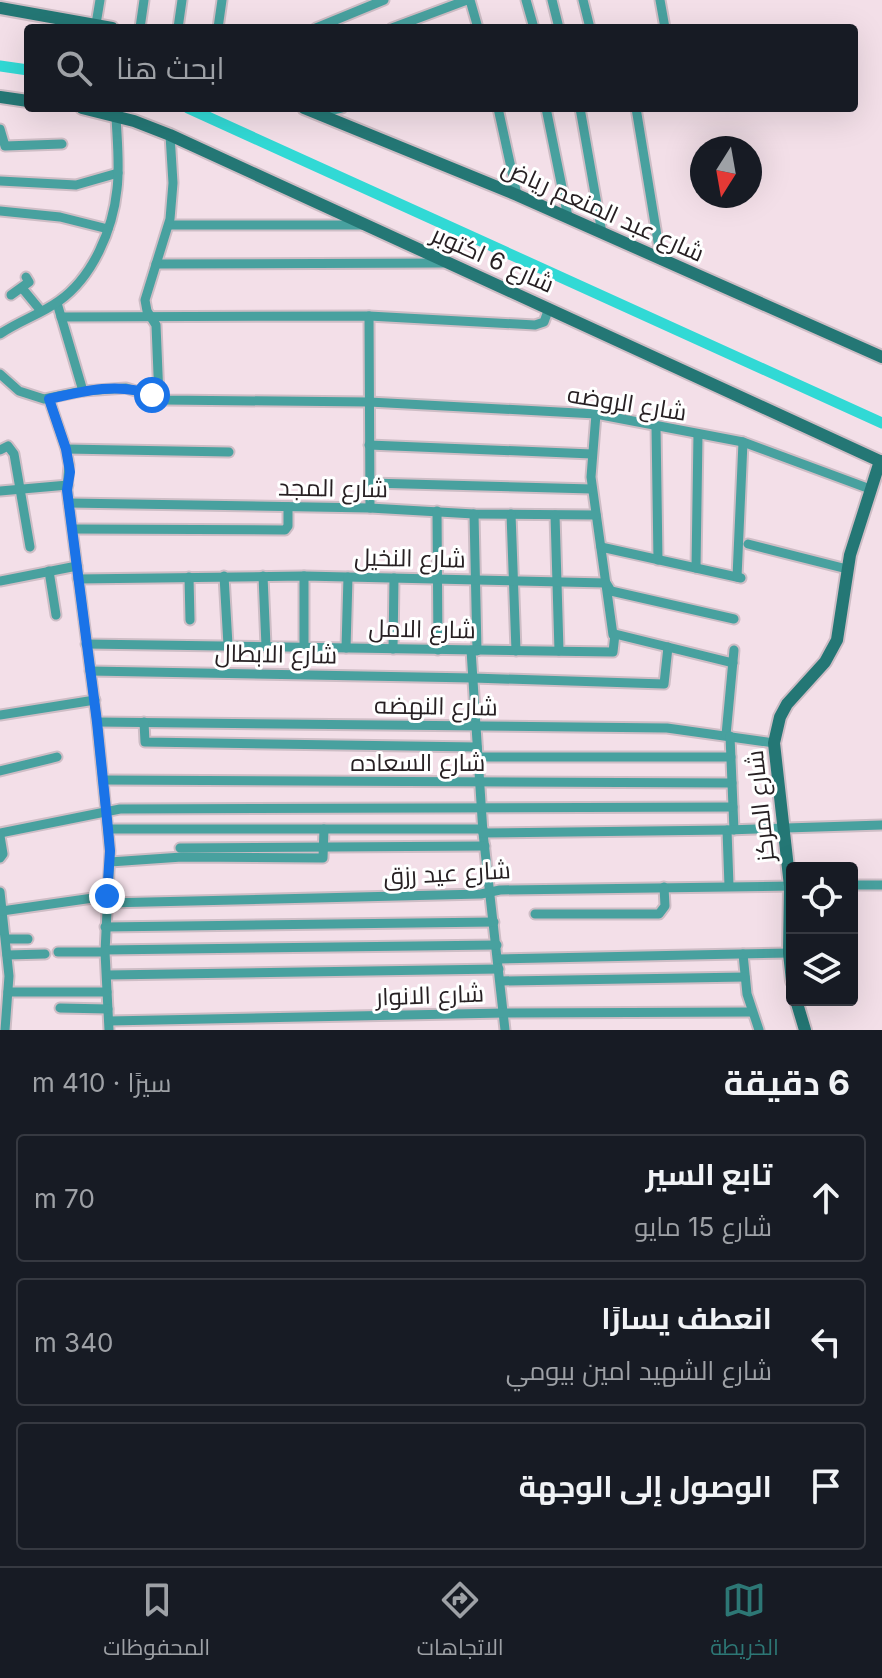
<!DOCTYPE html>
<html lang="ar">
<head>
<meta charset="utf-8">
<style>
	:root { --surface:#171b24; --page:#20242c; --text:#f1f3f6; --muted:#9ea1a6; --line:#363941; --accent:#2d7775 }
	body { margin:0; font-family:Inter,Cairo,sans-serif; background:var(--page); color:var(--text); direction:rtl }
	.controls { position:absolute; right:24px; bottom:24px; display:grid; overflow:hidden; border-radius:8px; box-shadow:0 8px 32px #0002 }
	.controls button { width:72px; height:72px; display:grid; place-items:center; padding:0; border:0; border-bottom:2px solid var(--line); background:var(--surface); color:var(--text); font:40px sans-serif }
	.compass { position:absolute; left:690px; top:136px; width:72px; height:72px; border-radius:50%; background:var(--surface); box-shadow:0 8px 32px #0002; rotate:191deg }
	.stop { position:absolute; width:24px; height:24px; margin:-18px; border:6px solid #1a73e8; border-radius:50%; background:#fff }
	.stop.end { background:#1a73e8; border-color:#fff; box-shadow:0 2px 8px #0008 }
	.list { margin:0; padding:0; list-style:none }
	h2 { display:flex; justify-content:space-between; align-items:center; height:104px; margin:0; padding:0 32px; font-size:34px }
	h2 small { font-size:26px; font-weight:400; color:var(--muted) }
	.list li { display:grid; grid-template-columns:52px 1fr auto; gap:24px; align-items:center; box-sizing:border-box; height:128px; margin:0 16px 16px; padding:0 16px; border:2px solid var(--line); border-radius:8px }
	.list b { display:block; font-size:30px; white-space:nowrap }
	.list p { margin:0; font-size:26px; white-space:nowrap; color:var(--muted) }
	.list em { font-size:26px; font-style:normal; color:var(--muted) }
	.icon { flex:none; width:44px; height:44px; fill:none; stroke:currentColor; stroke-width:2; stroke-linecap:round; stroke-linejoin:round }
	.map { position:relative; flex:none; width:882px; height:1030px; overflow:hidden; direction:ltr }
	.search { position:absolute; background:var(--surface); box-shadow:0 8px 32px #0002; left:24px; right:24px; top:24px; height:88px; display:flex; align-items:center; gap:20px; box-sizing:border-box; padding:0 28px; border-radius:8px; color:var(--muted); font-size:30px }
	.sheet { height:536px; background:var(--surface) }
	nav { display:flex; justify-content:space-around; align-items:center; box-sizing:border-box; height:112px; border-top:2px solid var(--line); background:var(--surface); font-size:22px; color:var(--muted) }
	nav a { display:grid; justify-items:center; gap:4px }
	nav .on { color:var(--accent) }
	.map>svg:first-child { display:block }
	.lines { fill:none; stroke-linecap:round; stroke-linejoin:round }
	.canal { stroke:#31d9d5; stroke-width:11 }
	.street-casing { stroke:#cebdc5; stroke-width:13 }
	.secondary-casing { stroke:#cebdc5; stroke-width:16 }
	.street { stroke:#48a19f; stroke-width:9 }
	.secondary { stroke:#247775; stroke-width:12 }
	.route { stroke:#1a73e8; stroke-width:10 }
	.labels { text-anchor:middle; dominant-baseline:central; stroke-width:6; stroke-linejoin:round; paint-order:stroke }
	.street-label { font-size:24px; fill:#272023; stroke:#fff }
</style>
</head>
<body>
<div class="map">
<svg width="882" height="1030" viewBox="0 0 882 1030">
	<rect width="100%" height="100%" fill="#f3dfe8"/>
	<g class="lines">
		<!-- canal -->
		<g class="canal">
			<path d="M0,66L28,70"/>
			<path d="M188,108L882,423"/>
		</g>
		<defs>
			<g id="street">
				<path d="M470,0L478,28"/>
				<path d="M526,0L534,28"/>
				<path d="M552,0L559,28"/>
				<path d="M583,0L590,28"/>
				<path d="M660,0L665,28"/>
				<path d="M96,24L100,0"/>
				<path d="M140,28L144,0"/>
				<path d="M178,28L182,0"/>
				<path d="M218,28L222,0"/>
				<path d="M316,28L384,0"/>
				<path d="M392,28L467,0"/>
				<path d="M498,108L517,195"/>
				<path d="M546,108L568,217"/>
				<path d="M580,108L602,233"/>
				<path d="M636,108L661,260"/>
				<path d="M318,114L342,108"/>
				<path d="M0,129L5,146L62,144"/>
				<path d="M0,181L76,185L118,173"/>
				<path d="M0,211L60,217L108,229"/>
				<path d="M169,225H362"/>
				<path d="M156,264L443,263"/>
				<path d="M22,288L41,311"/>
				<path d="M11,295L29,282L26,277"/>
				<path d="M57,303L83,391"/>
				<path d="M369,316L370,508"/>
				<path d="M61,317L369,316L535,325L544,322L549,308"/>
				<path d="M0,334C19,321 41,314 59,301C93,277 113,229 117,189C120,165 117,140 116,116"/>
				<path d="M0,374L19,391L44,399L83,391L126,388L165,400L369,402L596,414L743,442L870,489"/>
				<path d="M159,398L156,325L147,311L145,300L170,219L173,183L170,135"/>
				<path d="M49,399L66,449L69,465L67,490L97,722L110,851L105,952L109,1030"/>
				<path d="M596,414L591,477L613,635"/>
				<path d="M656,426L658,560"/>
				<path d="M369,445L592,454"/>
				<path d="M66,449L229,452"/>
				<path d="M0,450L8,446L14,454L30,547"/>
				<path d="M370,483L592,489"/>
				<path d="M0,491L68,485"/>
				<path d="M69,503L370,508L474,514L596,515"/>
				<path d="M437,511L438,650"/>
				<path d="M474,514L477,651"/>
				<path d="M511,514L516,651"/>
				<path d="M555,515L559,651"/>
				<path d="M73,529L285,530L288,526V507"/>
				<path d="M748,544L847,569"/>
				<path d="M601,547L741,578"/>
				<path d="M696,568L698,434"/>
				<path d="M49,571L56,615"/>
				<path d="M224,576L228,645"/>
				<path d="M263,576L266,646"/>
				<path d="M189,577L190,620"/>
				<path d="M737,577L743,442"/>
				<path d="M78,579L304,576L606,583L611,591L734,619"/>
				<path d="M0,581L77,566"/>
				<path d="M86,644L613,652L615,634L733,663"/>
				<path d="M304,647V576"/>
				<path d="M346,648L348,577"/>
				<path d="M393,649L394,578"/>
				<path d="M471,650L483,833L505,1030"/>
				<path d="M90,671L473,678L664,684L668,647"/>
				<path d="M0,715L95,700"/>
				<path d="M97,722L667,728L774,743"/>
				<path d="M144,722L145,742L477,747"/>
				<path d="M726,735L734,650"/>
				<path d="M730,736L734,830"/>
				<path d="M478,757H731"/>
				<path d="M0,771L57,757"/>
				<path d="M103,780L732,783"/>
				<path d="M108,829H483"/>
				<path d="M727,830L729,886"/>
				<path d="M0,833L120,809L733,807"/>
				<path d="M483,833L727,830L882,825"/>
				<path d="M0,836L3,854L0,858"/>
				<path d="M180,848L485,846"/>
				<path d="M110,862L182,857L323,858L324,829"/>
				<path d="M852,885H882"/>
				<path d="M0,892L9,976L5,1030"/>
				<path d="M106,903L481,894L500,890L792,886"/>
				<path d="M2,911L107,896"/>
				<path d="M535,914H659L665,906L664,887"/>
				<path d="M105,927L494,922"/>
				<path d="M6,939H28"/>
				<path d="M105,950L497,945"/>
				<path d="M58,952H105"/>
				<path d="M743,954L747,994L759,1030"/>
				<path d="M7,955L45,954"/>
				<path d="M498,959L789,953"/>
				<path d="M107,975L499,969"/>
				<path d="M501,981L745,977"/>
				<path d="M8,992H107"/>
				<path d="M60,1008L108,1009"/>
				<path d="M109,1021L504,1013L752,1012"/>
			</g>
			<g id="secondary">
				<path d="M0,8L112,28"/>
				<path d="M0,97L28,101"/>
				<path d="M82,108L134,121L170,135L882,462"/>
				<path d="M304,108L517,195L882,357"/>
				<path d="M792,981L789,953L790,886L774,743L780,717L787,704L825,662L837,640L850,555L880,461"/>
				<path d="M796,1000L805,1030"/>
			</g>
		</defs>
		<!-- street casing -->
		<use href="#street" class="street-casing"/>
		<!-- secondary casing -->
		<use href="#secondary" class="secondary-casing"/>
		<!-- street -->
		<use href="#street" class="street"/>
		<!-- secondary -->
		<use href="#secondary" class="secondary"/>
	</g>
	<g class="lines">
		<!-- route -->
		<path class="route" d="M107,896L110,851L108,829L97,722L67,490L70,472L66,449L49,399C83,391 119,382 152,395"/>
	</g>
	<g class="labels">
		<!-- street labels -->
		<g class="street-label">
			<text transform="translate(603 210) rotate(24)">شارع عبد المنعم رياض</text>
			<text transform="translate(493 259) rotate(24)">شارع 6 اكتوبر</text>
			<text transform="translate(627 403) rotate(9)">شارع الروضه</text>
			<text transform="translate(333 488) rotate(1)">شارع المجد</text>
			<text transform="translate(410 558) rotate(1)">شارع النخيل</text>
			<text transform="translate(422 629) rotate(1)">شارع الامل</text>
			<text transform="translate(276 654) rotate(1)">شارع الابطال</text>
			<text transform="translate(436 706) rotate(1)">شارع النهضه</text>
			<text x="418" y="762">شارع السعاده</text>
			<text transform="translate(760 806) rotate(-96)">شارع المركز</text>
			<text transform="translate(447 873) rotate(-3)">شارع عيد رزق</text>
			<text transform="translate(430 995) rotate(-2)">شارع الانوار</text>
		</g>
	</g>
</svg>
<div class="controls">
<button><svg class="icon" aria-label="locate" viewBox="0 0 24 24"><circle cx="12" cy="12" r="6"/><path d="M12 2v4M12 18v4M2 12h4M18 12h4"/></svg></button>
<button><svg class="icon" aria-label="layers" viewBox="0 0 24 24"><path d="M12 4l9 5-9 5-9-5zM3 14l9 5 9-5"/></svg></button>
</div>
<svg class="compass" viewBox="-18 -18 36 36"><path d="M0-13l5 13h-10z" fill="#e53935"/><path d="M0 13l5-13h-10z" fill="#9ea1a6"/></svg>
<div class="stop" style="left:152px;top:395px"></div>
<div class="stop end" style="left:107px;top:896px"></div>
<div class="search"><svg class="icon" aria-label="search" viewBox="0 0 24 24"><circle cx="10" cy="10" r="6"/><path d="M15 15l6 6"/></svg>ابحث هنا</div>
</div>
<section class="sheet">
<h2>6 دقيقة<small>سيرًا · 410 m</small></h2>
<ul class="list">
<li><svg class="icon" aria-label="ahead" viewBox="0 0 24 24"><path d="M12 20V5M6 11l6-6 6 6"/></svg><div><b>تابع السير</b><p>شارع 15 مايو</p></div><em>70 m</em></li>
<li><svg class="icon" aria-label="left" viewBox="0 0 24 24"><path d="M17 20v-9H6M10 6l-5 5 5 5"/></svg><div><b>انعطف يسارًا</b><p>شارع الشهيد امين بيومي</p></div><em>340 m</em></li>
<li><svg class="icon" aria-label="arrive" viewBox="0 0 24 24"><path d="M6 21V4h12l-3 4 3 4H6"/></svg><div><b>الوصول إلى الوجهة</b></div></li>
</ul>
</section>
<nav>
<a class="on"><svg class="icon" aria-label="map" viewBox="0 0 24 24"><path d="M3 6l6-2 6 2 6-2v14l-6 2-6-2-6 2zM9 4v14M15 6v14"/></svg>الخريطة</a>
<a><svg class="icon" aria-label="directions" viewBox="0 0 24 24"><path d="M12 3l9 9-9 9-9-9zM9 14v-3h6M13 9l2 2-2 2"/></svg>الاتجاهات</a>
<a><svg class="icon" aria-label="saved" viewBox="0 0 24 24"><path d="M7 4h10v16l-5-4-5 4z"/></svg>المحفوظات</a>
</nav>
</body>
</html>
